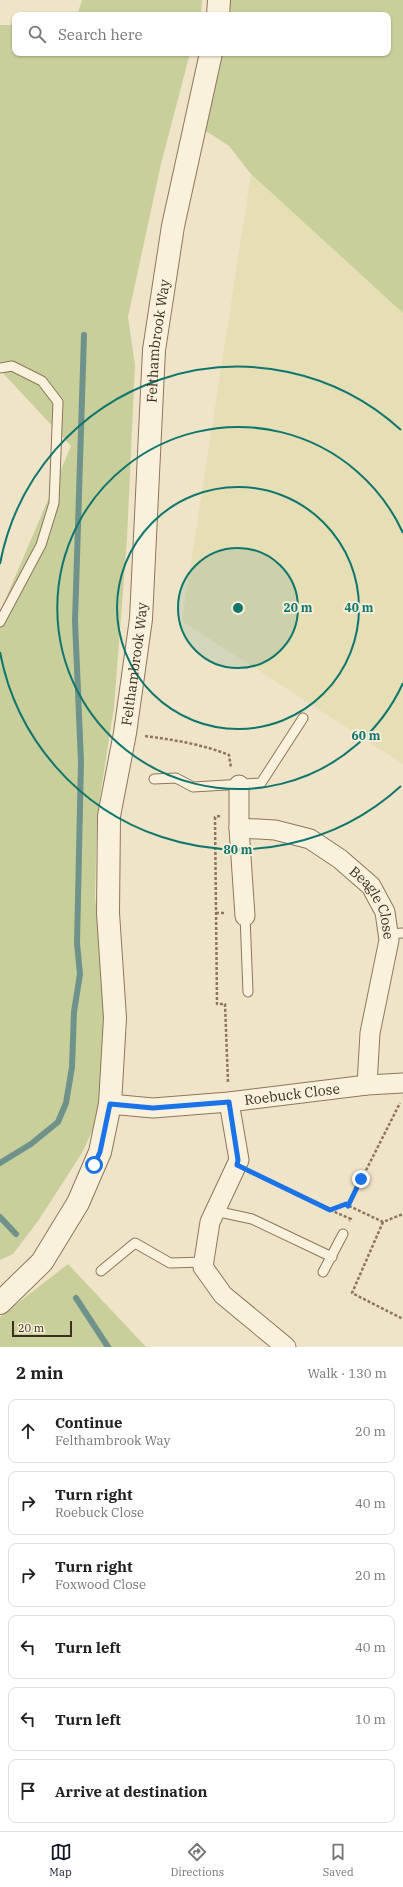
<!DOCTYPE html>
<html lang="en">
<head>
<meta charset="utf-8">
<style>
	:root { --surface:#fff; --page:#f6f6f6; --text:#222; --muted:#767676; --line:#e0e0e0; --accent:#111827 }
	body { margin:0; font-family:"IBM Plex Serif",serif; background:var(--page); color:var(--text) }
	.scale { position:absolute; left:12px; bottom:10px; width:60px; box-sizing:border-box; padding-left:4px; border:2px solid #3d2e20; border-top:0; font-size:11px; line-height:14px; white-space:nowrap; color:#3d2e20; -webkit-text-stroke:3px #f7eed8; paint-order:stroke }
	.stop { position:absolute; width:12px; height:12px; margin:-9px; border:3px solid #1a73e8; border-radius:50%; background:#fff }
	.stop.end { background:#1a73e8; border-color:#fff; box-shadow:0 1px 4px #0008 }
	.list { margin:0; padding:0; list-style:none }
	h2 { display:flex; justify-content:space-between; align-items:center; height:52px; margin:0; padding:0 16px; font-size:17px }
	h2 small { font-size:13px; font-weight:400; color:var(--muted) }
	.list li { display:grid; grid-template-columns:26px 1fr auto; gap:12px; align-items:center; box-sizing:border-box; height:64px; margin:0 8px 8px; padding:0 8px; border:1px solid var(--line); border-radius:8px }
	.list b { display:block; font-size:15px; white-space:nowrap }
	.list p { margin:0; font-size:13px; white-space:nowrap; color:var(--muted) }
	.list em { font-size:13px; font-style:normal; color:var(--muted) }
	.icon { flex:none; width:22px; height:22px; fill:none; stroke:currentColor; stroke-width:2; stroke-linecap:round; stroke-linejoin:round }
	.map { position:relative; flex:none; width:403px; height:1347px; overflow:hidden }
	.search { position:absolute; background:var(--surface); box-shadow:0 1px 3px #0004; left:12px; right:12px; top:12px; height:44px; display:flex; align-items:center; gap:10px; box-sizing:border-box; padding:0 14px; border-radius:8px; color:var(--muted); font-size:15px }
	.sheet { height:484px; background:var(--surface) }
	nav { display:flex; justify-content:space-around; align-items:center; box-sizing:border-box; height:56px; border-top:1px solid var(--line); background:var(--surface); font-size:11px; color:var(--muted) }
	nav a { display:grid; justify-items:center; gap:2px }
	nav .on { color:var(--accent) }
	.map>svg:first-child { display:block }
	.farmland { fill:#e6deb5 }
	.green { fill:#c9cf9b }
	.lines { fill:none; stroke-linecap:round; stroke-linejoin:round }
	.stream { stroke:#6f938a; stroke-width:6 }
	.service-casing { stroke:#8d765c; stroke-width:11 }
	.minor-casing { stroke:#8d765c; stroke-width:21 }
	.tertiary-casing { stroke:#8d765c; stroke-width:24 }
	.path { stroke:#8d765c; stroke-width:2.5; stroke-dasharray:3 2; stroke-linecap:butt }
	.service { stroke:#faf1dc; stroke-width:9 }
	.minor { stroke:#faf1dc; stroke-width:19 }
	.tertiary { stroke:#faf1dc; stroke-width:22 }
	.route { stroke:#1a73e8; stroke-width:5 }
	.ring { fill:none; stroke:#0f766e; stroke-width:2 }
	.labels { text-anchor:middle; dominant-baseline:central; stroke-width:4; stroke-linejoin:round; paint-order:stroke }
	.street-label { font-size:14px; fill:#3d2e20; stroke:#f7eed8 }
	.centre { fill:#0f766e; stroke:#f7eed8; stroke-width:2 }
	.ring-label { font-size:12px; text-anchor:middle; font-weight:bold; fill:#0f766e; stroke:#f7eed8; stroke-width:4; stroke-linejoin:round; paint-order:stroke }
</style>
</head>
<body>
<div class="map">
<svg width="403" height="1347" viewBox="0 0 403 1347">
	<rect width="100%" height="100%" fill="#f0e4c8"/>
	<!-- farmland -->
	<path class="farmland" d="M251,174L403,313V764L182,621Z"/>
	<!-- green -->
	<g class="green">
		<path d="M82,0H202L201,15H77Z"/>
		<path d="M219,0H403V313L251,174L229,146L195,124L211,53H388V15H218Z"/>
		<path d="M0,25H15V53H190L161,164L128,317L135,365L127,539L114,707L97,816L95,897L103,976L106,1032L98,1118L82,1153L38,1221L13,1254L0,1260V612L71,446L0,370Z"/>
		<path d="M68,1264L146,1347H0V1317Z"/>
	</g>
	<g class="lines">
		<!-- stream -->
		<g class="stream">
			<path d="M0,1163L31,1144L58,1122L66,1103L72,1067L74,1012L80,974L77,943L81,762L75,621L84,335"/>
			<path d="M0,1217L16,1234"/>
			<path d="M76,1298L108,1347"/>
		</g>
		<defs>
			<g id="service">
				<path d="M0,368L12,366L42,381L58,402L54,503L41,545L0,622"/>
				<path d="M154,779L176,778L193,787L261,783L303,718"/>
				<path d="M245,916L248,992"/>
				<path d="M388,934L403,933"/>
				<path d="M215,1211L252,1219L332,1257"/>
				<path d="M101,1271L135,1243L170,1263L204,1262"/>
				<path d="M323,1272L343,1234"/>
			</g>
			<g id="minor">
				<path id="s1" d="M239,785V828L275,830L310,839L340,859L371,886L385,912L389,940L370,1033L367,1085"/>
				<path d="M239,828L245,916"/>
				<path d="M229,1102L239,1160L210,1222L203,1267L223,1295L286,1347"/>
				<path id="s2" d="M110,1104L153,1108L229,1102L367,1085L403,1083"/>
			</g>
			<g id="tertiary">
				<path d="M218,15L219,0"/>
				<path id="s3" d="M0,1303L42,1262L78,1203L100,1152L110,1104L115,1018L108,913L109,816L125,733L141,619L154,350L173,226L211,53"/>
			</g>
		</defs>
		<!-- service casing -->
		<use href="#service" class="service-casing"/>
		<!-- minor casing -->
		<use href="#minor" class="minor-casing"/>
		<!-- tertiary casing -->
		<use href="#tertiary" class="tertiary-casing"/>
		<!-- path -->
		<g class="path">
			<path d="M145,736C174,740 202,744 229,755L231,768"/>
			<path d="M220,816L215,817L217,1004H225L228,1082"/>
			<path d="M216,913H226"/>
			<path d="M254,1173L330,1210L345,1204L383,1222L403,1214"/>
			<path d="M348,1206L400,1103"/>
			<path d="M330,1210L351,1219L349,1221"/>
			<path d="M383,1222L352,1293L403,1319"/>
		</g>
		<!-- service -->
		<use href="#service" class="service"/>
		<!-- minor -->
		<use href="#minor" class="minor"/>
		<!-- tertiary -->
		<use href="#tertiary" class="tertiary"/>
	</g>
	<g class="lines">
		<!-- route -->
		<path class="route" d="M94,1165L100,1152L110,1104L153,1108L229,1102L238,1160L237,1165L330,1210L346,1204L348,1206L361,1179"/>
	</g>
	<!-- distance rings -->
	<circle cx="238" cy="608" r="60" fill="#0f766e" fill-opacity=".12"/>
	<g class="ring">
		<circle cx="238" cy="608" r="60"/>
		<circle cx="238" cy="608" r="121"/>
		<path d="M403 683A181 181 0 1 1 403 533"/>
		<path d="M401 786A242 242 0 0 1 0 652M0 564A242 242 0 0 1 401 430"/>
	</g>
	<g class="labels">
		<!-- street labels -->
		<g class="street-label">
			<text stroke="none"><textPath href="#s3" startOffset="999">Felthambrook Way</textPath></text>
			<text stroke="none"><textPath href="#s3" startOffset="675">Felthambrook Way</textPath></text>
			<text stroke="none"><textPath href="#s1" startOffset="208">Beagle Close</textPath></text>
			<text stroke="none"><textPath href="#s2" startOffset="183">Roebuck Close</textPath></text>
		</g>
	</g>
	<circle cx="238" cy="608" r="6" class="centre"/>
	<g class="ring-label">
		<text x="298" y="612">20 m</text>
		<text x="359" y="612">40 m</text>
		<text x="366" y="740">60 m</text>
		<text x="238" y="854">80 m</text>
	</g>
</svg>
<div class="scale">20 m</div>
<div class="stop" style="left:94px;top:1165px"></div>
<div class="stop end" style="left:361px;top:1179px"></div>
<div class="search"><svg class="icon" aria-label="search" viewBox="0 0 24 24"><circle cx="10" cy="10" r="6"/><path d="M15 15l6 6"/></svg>Search here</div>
</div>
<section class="sheet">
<h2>2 min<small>Walk · 130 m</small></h2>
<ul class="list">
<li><svg class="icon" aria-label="ahead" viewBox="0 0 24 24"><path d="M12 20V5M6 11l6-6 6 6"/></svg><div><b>Continue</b><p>Felthambrook Way</p></div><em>20 m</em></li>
<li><svg class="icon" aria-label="right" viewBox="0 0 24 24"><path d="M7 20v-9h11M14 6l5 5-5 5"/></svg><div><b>Turn right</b><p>Roebuck Close</p></div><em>40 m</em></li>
<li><svg class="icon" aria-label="right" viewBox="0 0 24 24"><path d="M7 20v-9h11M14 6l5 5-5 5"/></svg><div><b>Turn right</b><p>Foxwood Close</p></div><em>20 m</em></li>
<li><svg class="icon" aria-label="left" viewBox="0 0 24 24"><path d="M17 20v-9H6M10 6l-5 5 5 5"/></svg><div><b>Turn left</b></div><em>40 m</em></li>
<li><svg class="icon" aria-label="left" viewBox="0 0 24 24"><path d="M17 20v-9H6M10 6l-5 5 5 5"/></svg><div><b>Turn left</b></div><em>10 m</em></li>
<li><svg class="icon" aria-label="arrive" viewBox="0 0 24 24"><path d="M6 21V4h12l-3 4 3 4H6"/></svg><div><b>Arrive at destination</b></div></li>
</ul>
</section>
<nav>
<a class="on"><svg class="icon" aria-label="map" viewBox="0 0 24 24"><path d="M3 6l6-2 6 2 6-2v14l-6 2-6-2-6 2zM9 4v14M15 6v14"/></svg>Map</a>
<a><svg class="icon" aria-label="directions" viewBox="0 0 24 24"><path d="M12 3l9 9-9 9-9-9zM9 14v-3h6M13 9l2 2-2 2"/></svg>Directions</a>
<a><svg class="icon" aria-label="saved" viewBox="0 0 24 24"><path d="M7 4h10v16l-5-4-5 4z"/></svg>Saved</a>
</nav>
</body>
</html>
